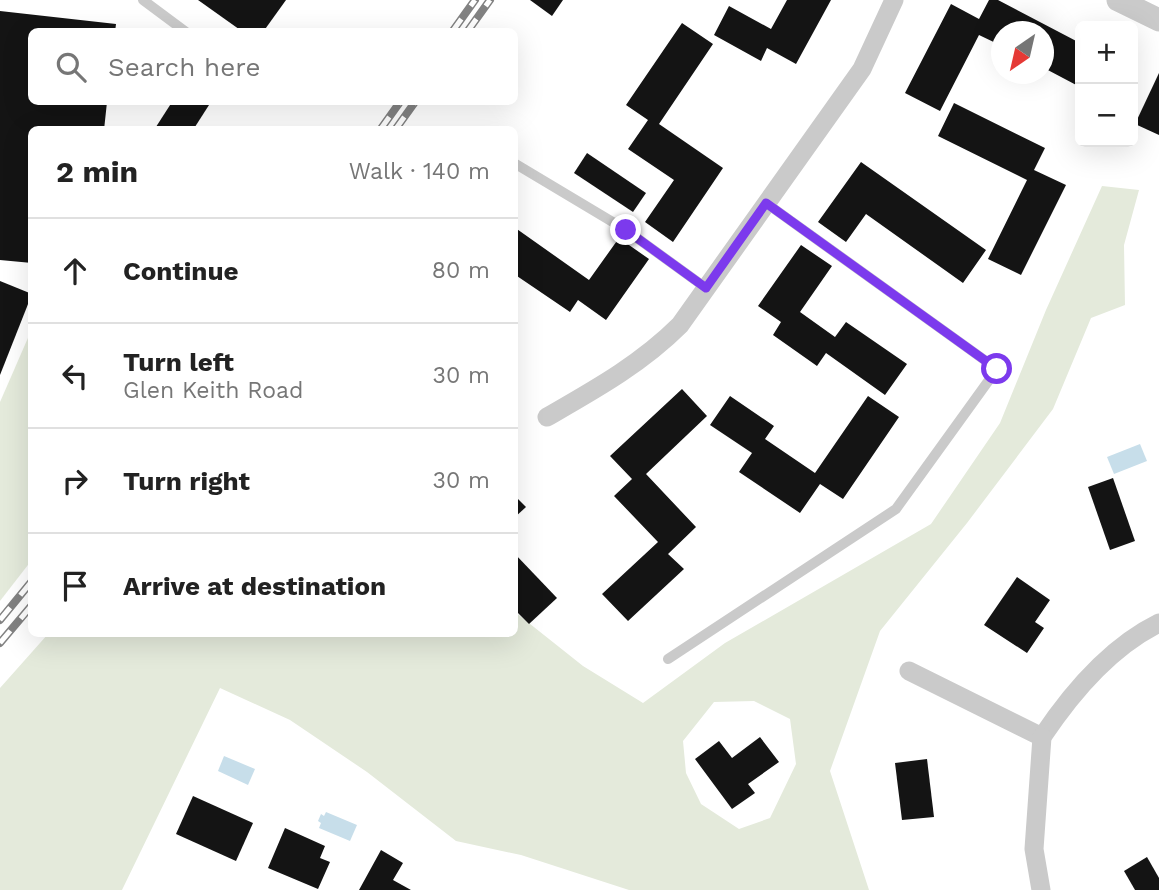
<!DOCTYPE html>
<html lang="en">
<head>
<meta charset="utf-8">
<style>
	:root { --surface:#fff; --page:#f2f2f2; --text:#222; --muted:#767676; --line:#e0e0e0 }
	body { margin:0; font-family:"Work Sans",sans-serif; background:var(--page); color:var(--text) }
	.controls { position:absolute; right:21px; top:21px; display:grid; overflow:hidden; border-radius:10px; box-shadow:0 7px 28px #0002 }
	.controls button { width:63px; height:63px; display:grid; place-items:center; padding:0; border:0; border-bottom:2px solid var(--line); background:var(--surface); color:var(--text); font:35px sans-serif }
	.compass { position:absolute; left:991px; top:21px; width:63px; height:63px; border-radius:50%; background:var(--surface); box-shadow:0 7px 28px #0002; rotate:214deg }
	.stop { position:absolute; width:21px; height:21px; margin:-16px; border:5px solid #7c3aed; border-radius:50%; background:#fff }
	.stop.end { background:#7c3aed; border-color:#fff; box-shadow:0 2px 7px #0008 }
	.list { margin:0; padding:0; list-style:none }
	h2 { display:flex; justify-content:space-between; align-items:center; height:91px; margin:0; padding:0 28px; font-size:30px }
	h2 small { font-size:23px; font-weight:400; color:var(--muted) }
	.list li { display:grid; grid-template-columns:46px 1fr auto; gap:21px; align-items:center; box-sizing:border-box; height:105px; padding:0 28px; border-top:2px solid var(--line) }
	.list b { display:block; font-size:26px; white-space:nowrap }
	.list p { margin:0; font-size:23px; white-space:nowrap; color:var(--muted) }
	.list em { font-size:23px; font-style:normal; color:var(--muted) }
	.icon { flex:none; width:38px; height:38px; fill:none; stroke:currentColor; stroke-width:2; stroke-linecap:round; stroke-linejoin:round }
	.map { position:relative; flex:none; width:1159px; height:890px; overflow:hidden }
	.search { position:absolute; background:var(--surface); box-shadow:0 7px 28px #0002; left:28px; top:28px; width:490px; height:77px; display:flex; align-items:center; gap:18px; box-sizing:border-box; padding:0 24px; border-radius:10px; color:var(--muted); font-size:26px }
	.panel { position:absolute; background:var(--surface); box-shadow:0 7px 28px #0002; left:28px; top:126px; width:490px; height:511px; border-radius:10px }
	.map>svg:first-child { display:block }
	.green { fill:#e4eadb; fill-rule:evenodd }
	.water { fill:#c7deea }
	.building { fill:#141414 }
	.lines { fill:none; stroke-linecap:round; stroke-linejoin:round }
	.service { stroke:#cacaca; stroke-width:10 }
	.minor { stroke:#cacaca; stroke-width:19 }
	.tertiary { stroke:#cacaca; stroke-width:23 }
	.rail-casing { stroke:#828282; stroke-width:8 }
	.rail { stroke:#fff; stroke-width:5; stroke-dasharray:16; stroke-linecap:butt }
	.route { stroke:#7c3aed; stroke-width:9 }
</style>
</head>
<body>
<div class="map">
<svg width="1159" height="890" viewBox="0 0 1159 890">
	<rect width="100%" height="100%" fill="#fff"/>
	<!-- green -->
	<g class="green">
		<path d="M1102,186L1139,190L1124,245L1125,305L1091,318L1053,409L967,523L880,631L830,771L869,890H629L521,855L456,841L367,772L290,720L220,688L122,890H0V688L48,634H514L515,612L583,666L643,703L725,643L931,524L1000,423L1046,310ZM754,701L790,719L796,764L770,818L739,829L701,804L686,773L683,741L714,702Z"/>
		<path d="M31,331V561L0,601V402Z"/>
	</g>
	<!-- water -->
	<g class="water">
		<path d="M1140,444L1147,461L1114,474L1107,457Z"/>
		<path d="M224,756L255,769L248,785L218,771Z"/>
		<path d="M326,812L357,825L350,841L319,828L321,823L318,821L321,814L324,816Z"/>
	</g>
	<!-- building -->
	<g class="building">
		<path d="M198,0H286L263,32H243Z"/>
		<path d="M530,0H563L552,16Z"/>
		<path d="M787,0H831L796,64L767,48L761,61L714,35L729,6L771,29Z"/>
		<path d="M989,0H998L1080,43V87L1044,68V32H1002V46L979,35L940,111L905,93L951,4L979,19Z"/>
		<path d="M0,11L116,24L115,32H32V102H107L104,130H32V263L0,260Z"/>
		<path d="M682,23L713,44L659,124L723,168L673,242L645,222L674,180L628,149L648,120L626,105Z"/>
		<path d="M1159,73V135L1135,124Z"/>
		<path d="M172,102H204L209,105L193,130H154Z"/>
		<path d="M954,103L1045,148L1034,170L1066,185L1021,275L988,259L1027,180L938,136Z"/>
		<path d="M587,153L646,193L633,212L574,173Z"/>
		<path d="M861,162L986,250L963,283L866,214L846,242L818,222Z"/>
		<path d="M514,227L589,280L619,238L649,259L606,320L578,300L570,312L514,274Z"/>
		<path d="M801,245L832,266L800,312L835,337L846,322L907,364L885,395L826,353L817,366L773,335L781,322L758,306Z"/>
		<path d="M0,281L32,294L0,375Z"/>
		<path d="M682,389L707,416L646,474L696,527L668,554L684,569L628,621L602,594L658,542L614,496L632,479L610,456Z"/>
		<path d="M730,396L774,426L765,439L815,473L868,396L899,417L843,499L820,484L800,513L739,472L752,453L710,425Z"/>
		<path d="M1113,478L1135,541L1110,550L1088,487Z"/>
		<path d="M514,495L526,507L514,518Z"/>
		<path d="M514,553L557,598L529,624L514,609Z"/>
		<path d="M1017,577L1050,600L1035,622L1044,628L1027,653L984,625Z"/>
		<path d="M760,737L779,762L748,784L755,793L732,809L695,759L719,741L732,758Z"/>
		<path d="M927,759L934,817L902,820L895,763Z"/>
		<path d="M193,796L253,823L236,861L176,834Z"/>
		<path d="M285,828L325,846L320,858L330,862L318,889L268,868Z"/>
		<path d="M381,850L403,863L393,880L411,890H359Z"/>
		<path d="M1147,857L1159,878V890H1135L1124,871Z"/>
	</g>
	<g class="lines">
		<!-- service -->
		<g class="service">
			<path d="M143,0L186,32"/>
			<path d="M514,163L626,230L706,288"/>
			<path d="M668,659L896,509L997,369L766,203"/>
		</g>
		<!-- minor -->
		<g class="minor">
			<path d="M547,417C594,390 641,364 680,325L862,69L894,0"/>
			<path d="M909,671L1042,737"/>
			<path d="M1042,737C1072,692 1110,647 1159,623"/>
			<path d="M1041,890L1034,849L1042,737"/>
		</g>
		<!-- tertiary -->
		<path class="tertiary" d="M1118,0L1159,20"/>
		<defs>
			<g id="rail">
				<path d="M452,32L475,0"/>
				<path d="M467,32L490,0"/>
				<path d="M380,130L400,102"/>
				<path d="M395,130L415,102"/>
				<path d="M0,620L32,581"/>
				<path d="M0,643L32,605"/>
			</g>
		</defs>
		<!-- rail casing -->
		<use href="#rail" class="rail-casing"/>
		<!-- rail -->
		<use href="#rail" class="rail"/>
	</g>
	<g class="lines">
		<!-- route -->
		<path class="route" d="M626,230L706,288L766,203L997,369"/>
	</g>
</svg>
<div class="controls">
<button>+</button>
<button>−</button>
</div>
<svg class="compass" viewBox="-18 -18 36 36"><path d="M0-13l5 13h-10z" fill="#e53935"/><path d="M0 13l5-13h-10z" fill="#767676"/></svg>
<div class="stop" style="left:997px;top:369px"></div>
<div class="stop end" style="left:626px;top:230px"></div>
<div class="search"><svg class="icon" aria-label="search" viewBox="0 0 24 24"><circle cx="10" cy="10" r="6"/><path d="M15 15l6 6"/></svg>Search here</div>
<section class="panel">
<h2>2 min<small>Walk · 140 m</small></h2>
<ul class="list">
<li><svg class="icon" aria-label="ahead" viewBox="0 0 24 24"><path d="M12 20V5M6 11l6-6 6 6"/></svg><div><b>Continue</b></div><em>80 m</em></li>
<li><svg class="icon" aria-label="left" viewBox="0 0 24 24"><path d="M17 20v-9H6M10 6l-5 5 5 5"/></svg><div><b>Turn left</b><p>Glen Keith Road</p></div><em>30 m</em></li>
<li><svg class="icon" aria-label="right" viewBox="0 0 24 24"><path d="M7 20v-9h11M14 6l5 5-5 5"/></svg><div><b>Turn right</b></div><em>30 m</em></li>
<li><svg class="icon" aria-label="arrive" viewBox="0 0 24 24"><path d="M6 21V4h12l-3 4 3 4H6"/></svg><div><b>Arrive at destination</b></div></li>
</ul>
</section>
</div>
</body>
</html>
